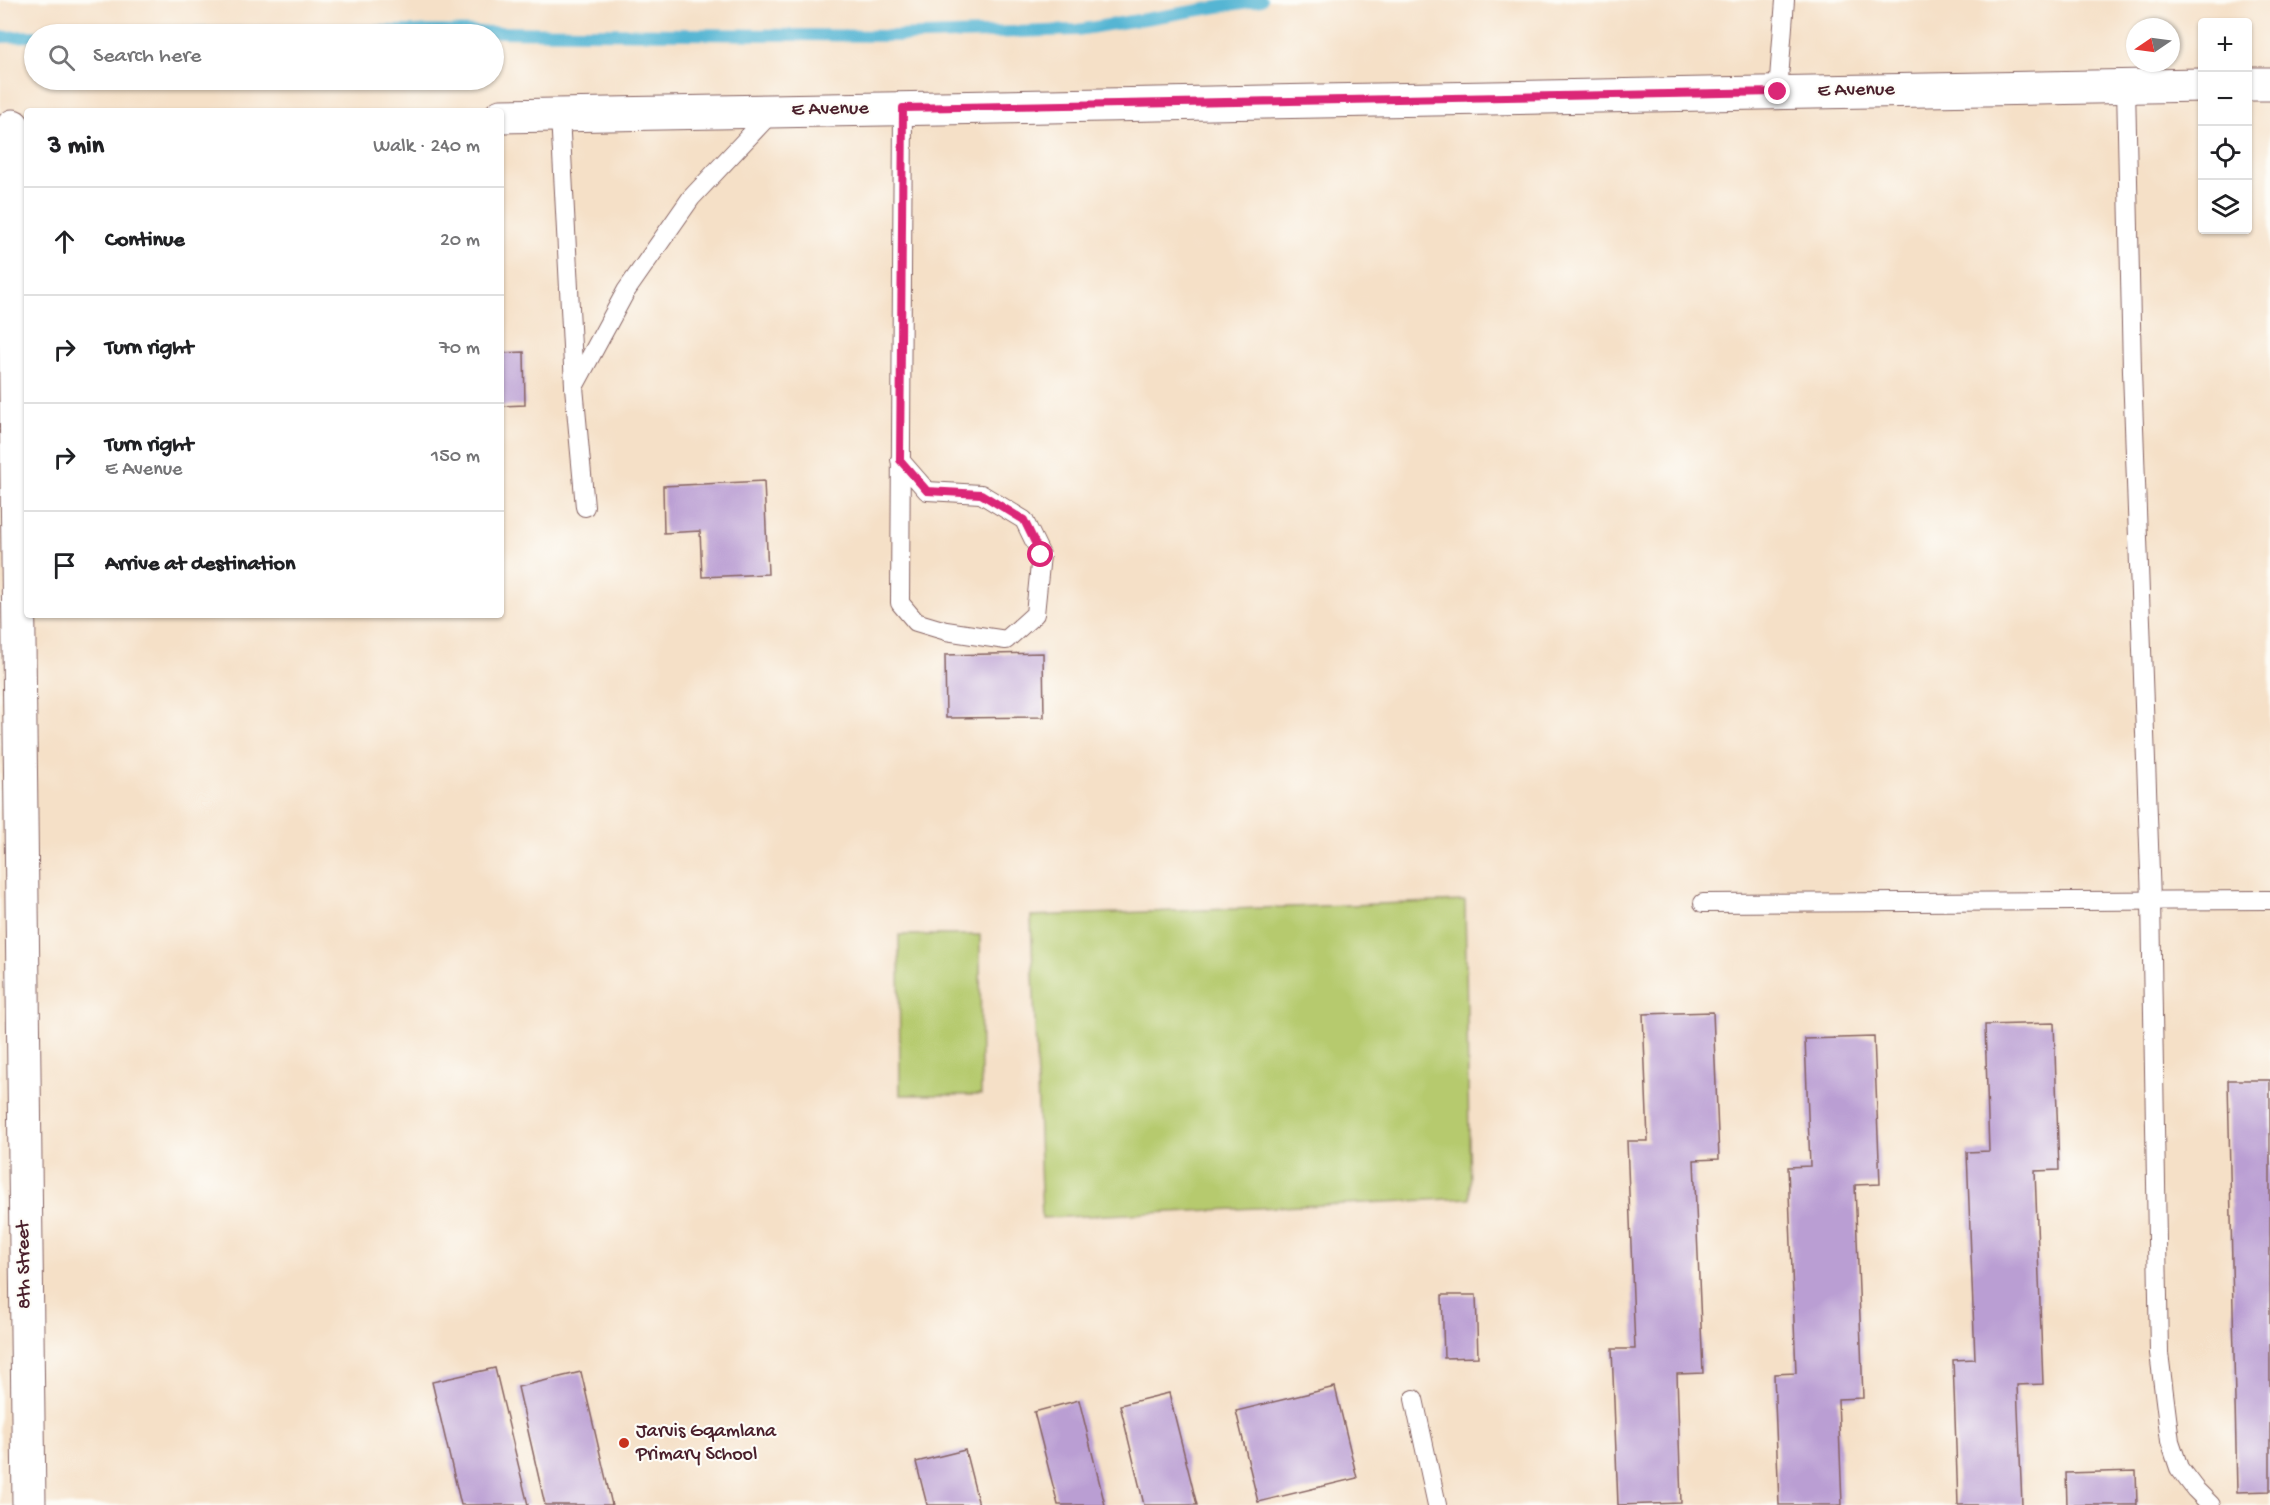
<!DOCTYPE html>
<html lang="en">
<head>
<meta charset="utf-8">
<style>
	:root { --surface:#fff; --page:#f6f6f6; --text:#202124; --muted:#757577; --line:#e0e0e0 }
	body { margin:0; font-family:"Gochi Hand",sans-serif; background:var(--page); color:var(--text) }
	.controls { position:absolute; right:18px; top:18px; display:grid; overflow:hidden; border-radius:6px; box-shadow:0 2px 4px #0004 }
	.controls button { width:54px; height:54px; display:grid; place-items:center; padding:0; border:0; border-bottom:2px solid var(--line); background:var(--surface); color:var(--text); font:30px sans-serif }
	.compass { position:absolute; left:2126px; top:18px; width:54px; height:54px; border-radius:50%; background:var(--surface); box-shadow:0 2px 4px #0004; rotate:257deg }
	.stop { position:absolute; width:18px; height:18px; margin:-14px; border:4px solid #db2777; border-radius:50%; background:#fff }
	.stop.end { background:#db2777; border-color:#fff; box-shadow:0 2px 6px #0008 }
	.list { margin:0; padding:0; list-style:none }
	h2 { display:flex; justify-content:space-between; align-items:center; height:78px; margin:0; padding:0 24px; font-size:26px }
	h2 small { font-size:20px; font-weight:400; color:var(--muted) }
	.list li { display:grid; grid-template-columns:39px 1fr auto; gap:18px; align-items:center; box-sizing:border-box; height:108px; padding:0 24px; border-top:2px solid var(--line) }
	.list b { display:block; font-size:22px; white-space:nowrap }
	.list p { margin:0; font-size:20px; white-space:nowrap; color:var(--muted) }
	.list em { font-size:20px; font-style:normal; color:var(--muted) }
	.icon { flex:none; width:33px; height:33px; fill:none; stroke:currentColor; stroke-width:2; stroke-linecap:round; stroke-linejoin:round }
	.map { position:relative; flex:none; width:2270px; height:1505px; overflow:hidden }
	.search { position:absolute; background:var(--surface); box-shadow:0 2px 4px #0004; left:24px; top:24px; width:480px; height:66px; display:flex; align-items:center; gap:15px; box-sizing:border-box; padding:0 21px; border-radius:33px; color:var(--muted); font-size:22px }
	.panel { position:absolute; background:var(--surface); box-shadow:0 2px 4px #0004; left:24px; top:108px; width:480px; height:510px; border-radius:6px }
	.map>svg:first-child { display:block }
	.park { fill:#b6ca6e; stroke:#80744c; stroke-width:1.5 }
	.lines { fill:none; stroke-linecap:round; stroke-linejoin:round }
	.stream { stroke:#54b5d3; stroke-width:12 }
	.building { fill:#ba9ed3 }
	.lane-casing { stroke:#866362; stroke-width:20 }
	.street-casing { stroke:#866362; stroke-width:35 }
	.lane { stroke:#fff; stroke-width:18 }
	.street { stroke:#fff; stroke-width:33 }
	.route { stroke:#db2777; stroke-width:8 }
	.poi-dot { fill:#c8321e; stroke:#fdfcf7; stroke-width:2 }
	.labels { text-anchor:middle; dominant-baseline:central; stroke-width:4.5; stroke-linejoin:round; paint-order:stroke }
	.street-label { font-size:20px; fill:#4a1f2b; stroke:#fdfcf7 }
	.poi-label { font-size:20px; fill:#4a1f2b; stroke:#fdfcf7; text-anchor:start }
</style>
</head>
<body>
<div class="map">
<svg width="2270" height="1505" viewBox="0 0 2270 1505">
	<rect width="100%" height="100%" fill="#fdfcf7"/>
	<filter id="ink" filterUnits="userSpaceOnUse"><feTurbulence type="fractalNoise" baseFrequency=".0167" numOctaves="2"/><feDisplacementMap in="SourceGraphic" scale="12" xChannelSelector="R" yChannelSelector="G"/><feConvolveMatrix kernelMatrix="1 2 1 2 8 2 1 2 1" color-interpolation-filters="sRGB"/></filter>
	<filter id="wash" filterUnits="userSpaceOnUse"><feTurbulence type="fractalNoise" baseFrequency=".008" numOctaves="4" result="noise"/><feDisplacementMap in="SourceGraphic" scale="24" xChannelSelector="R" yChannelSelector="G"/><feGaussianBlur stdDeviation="1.35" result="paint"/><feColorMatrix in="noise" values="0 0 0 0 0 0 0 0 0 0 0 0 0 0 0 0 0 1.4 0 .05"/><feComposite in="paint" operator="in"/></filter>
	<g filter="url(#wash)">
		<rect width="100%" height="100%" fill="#f5e0c7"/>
		<!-- park -->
		<g class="park">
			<path d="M1465,901L1470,1198L1042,1218L1031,916Z"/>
			<path d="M899,935H980L981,1095H900Z"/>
		</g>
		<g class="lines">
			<!-- stream -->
			<g class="stream">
				<path d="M146,34L388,31L894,36L1077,30L1261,0"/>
				<path d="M0,37L34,36"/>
			</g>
		</g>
		<g id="blocks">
			<!-- building -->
			<g class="building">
				<path d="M524,352L525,405L501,406V353Z"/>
				<path d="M764,481L768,574L702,577L700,531L664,533L663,486Z"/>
				<path d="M1043,653L1044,717L946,718L945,655Z"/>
				<path d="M1713,1012L1719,1159L1694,1160L1703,1373L1677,1374L1681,1503L1618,1505L1612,1349H1635L1627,1141H1648L1643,1014Z"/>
				<path d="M2054,1023L2059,1170L2035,1171L2043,1384L2017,1385L2022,1505H1958L1953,1360L1975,1359L1967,1152L1989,1151L1985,1025Z"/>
				<path d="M1874,1037L1880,1184L1855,1185L1863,1398L1838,1399L1842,1505H1779L1774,1374L1796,1373L1788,1167L1810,1166L1805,1039Z"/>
				<path d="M2228,1080H2270V1491L2237,1492Z"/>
				<path d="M1442,1295H1476L1478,1357L1444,1358Z"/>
				<path d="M495,1368L528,1505H461L432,1382Z"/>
				<path d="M581,1372L612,1505H545L518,1387Z"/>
				<path d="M1335,1387L1357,1478L1258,1502L1236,1411Z"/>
				<path d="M1169,1393L1197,1505H1144L1120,1405Z"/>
				<path d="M1079,1400L1105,1505H1058L1034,1412Z"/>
				<path d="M965,1450L979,1505H927L916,1462Z"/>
				<path d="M2136,1471L2137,1505H2067L2066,1473Z"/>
			</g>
		</g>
	</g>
	<g filter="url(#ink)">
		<use href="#blocks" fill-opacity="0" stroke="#866362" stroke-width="1.5"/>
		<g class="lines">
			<defs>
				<g id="lane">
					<path d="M2126,86L2132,371L2151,900L2159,1353L2170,1441L2179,1468L2195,1489L2211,1505"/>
					<path d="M1778,92L1785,0"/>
					<path d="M560,115L574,385"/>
					<path d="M900,460L927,491L981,494L1024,520L1041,555L1035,614L1006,640L946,631L916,622L900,603L903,108"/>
					<path d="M585,507L574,387L626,291L691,198L773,111"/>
					<path d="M1703,903L2270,900"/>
					<path d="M1414,1399L1437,1505"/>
				</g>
				<g id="street">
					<path d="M2248,84H2270"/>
					<path d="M501,116L2202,85"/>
					<path d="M13,126L29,1505"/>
				</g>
			</defs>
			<!-- lane casing -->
			<use href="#lane" class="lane-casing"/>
			<!-- street casing -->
			<use href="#street" class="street-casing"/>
			<!-- lane -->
			<use href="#lane" class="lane"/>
			<!-- street -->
			<use href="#street" class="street"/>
		</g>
	</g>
	<g class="lines" filter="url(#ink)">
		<!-- route -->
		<path class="route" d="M1041,555L1024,520L981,494L927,491L900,460L903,108L1778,92"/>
	</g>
	<!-- markers -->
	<circle class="poi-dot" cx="624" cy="1443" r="6"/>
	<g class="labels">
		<!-- street labels -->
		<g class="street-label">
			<text transform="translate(1856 91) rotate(-1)">E Avenue</text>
			<text transform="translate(830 110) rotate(-1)">E Avenue</text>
			<text transform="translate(25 1265) rotate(-91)">8th Street</text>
		</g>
		<!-- poi labels -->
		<g class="poi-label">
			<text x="636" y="1432">Jarvis Gqamlana<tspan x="636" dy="23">Primary School</tspan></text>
		</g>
	</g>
</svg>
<div class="controls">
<button>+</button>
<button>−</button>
<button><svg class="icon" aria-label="locate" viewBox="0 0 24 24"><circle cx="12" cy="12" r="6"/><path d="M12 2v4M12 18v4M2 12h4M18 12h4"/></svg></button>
<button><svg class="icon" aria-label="layers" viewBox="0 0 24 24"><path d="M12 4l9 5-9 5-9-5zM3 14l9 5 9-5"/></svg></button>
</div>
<svg class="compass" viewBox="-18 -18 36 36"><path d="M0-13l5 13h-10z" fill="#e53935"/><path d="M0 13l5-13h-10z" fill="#757577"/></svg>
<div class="stop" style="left:1041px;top:555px"></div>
<div class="stop end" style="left:1778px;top:92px"></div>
<div class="search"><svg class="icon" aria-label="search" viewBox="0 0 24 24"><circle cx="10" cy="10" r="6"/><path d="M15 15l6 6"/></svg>Search here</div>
<section class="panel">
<h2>3 min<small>Walk · 240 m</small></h2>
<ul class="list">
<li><svg class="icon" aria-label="ahead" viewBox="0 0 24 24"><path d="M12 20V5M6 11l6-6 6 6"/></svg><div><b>Continue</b></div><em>20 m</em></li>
<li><svg class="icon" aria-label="right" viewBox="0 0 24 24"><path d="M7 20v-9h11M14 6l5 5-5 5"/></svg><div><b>Turn right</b></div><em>70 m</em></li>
<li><svg class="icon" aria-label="right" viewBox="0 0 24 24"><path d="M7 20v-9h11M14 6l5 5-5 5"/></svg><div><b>Turn right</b><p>E Avenue</p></div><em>150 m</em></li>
<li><svg class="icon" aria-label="arrive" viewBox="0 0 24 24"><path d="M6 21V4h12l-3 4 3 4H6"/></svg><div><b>Arrive at destination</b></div></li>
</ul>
</section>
</div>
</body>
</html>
